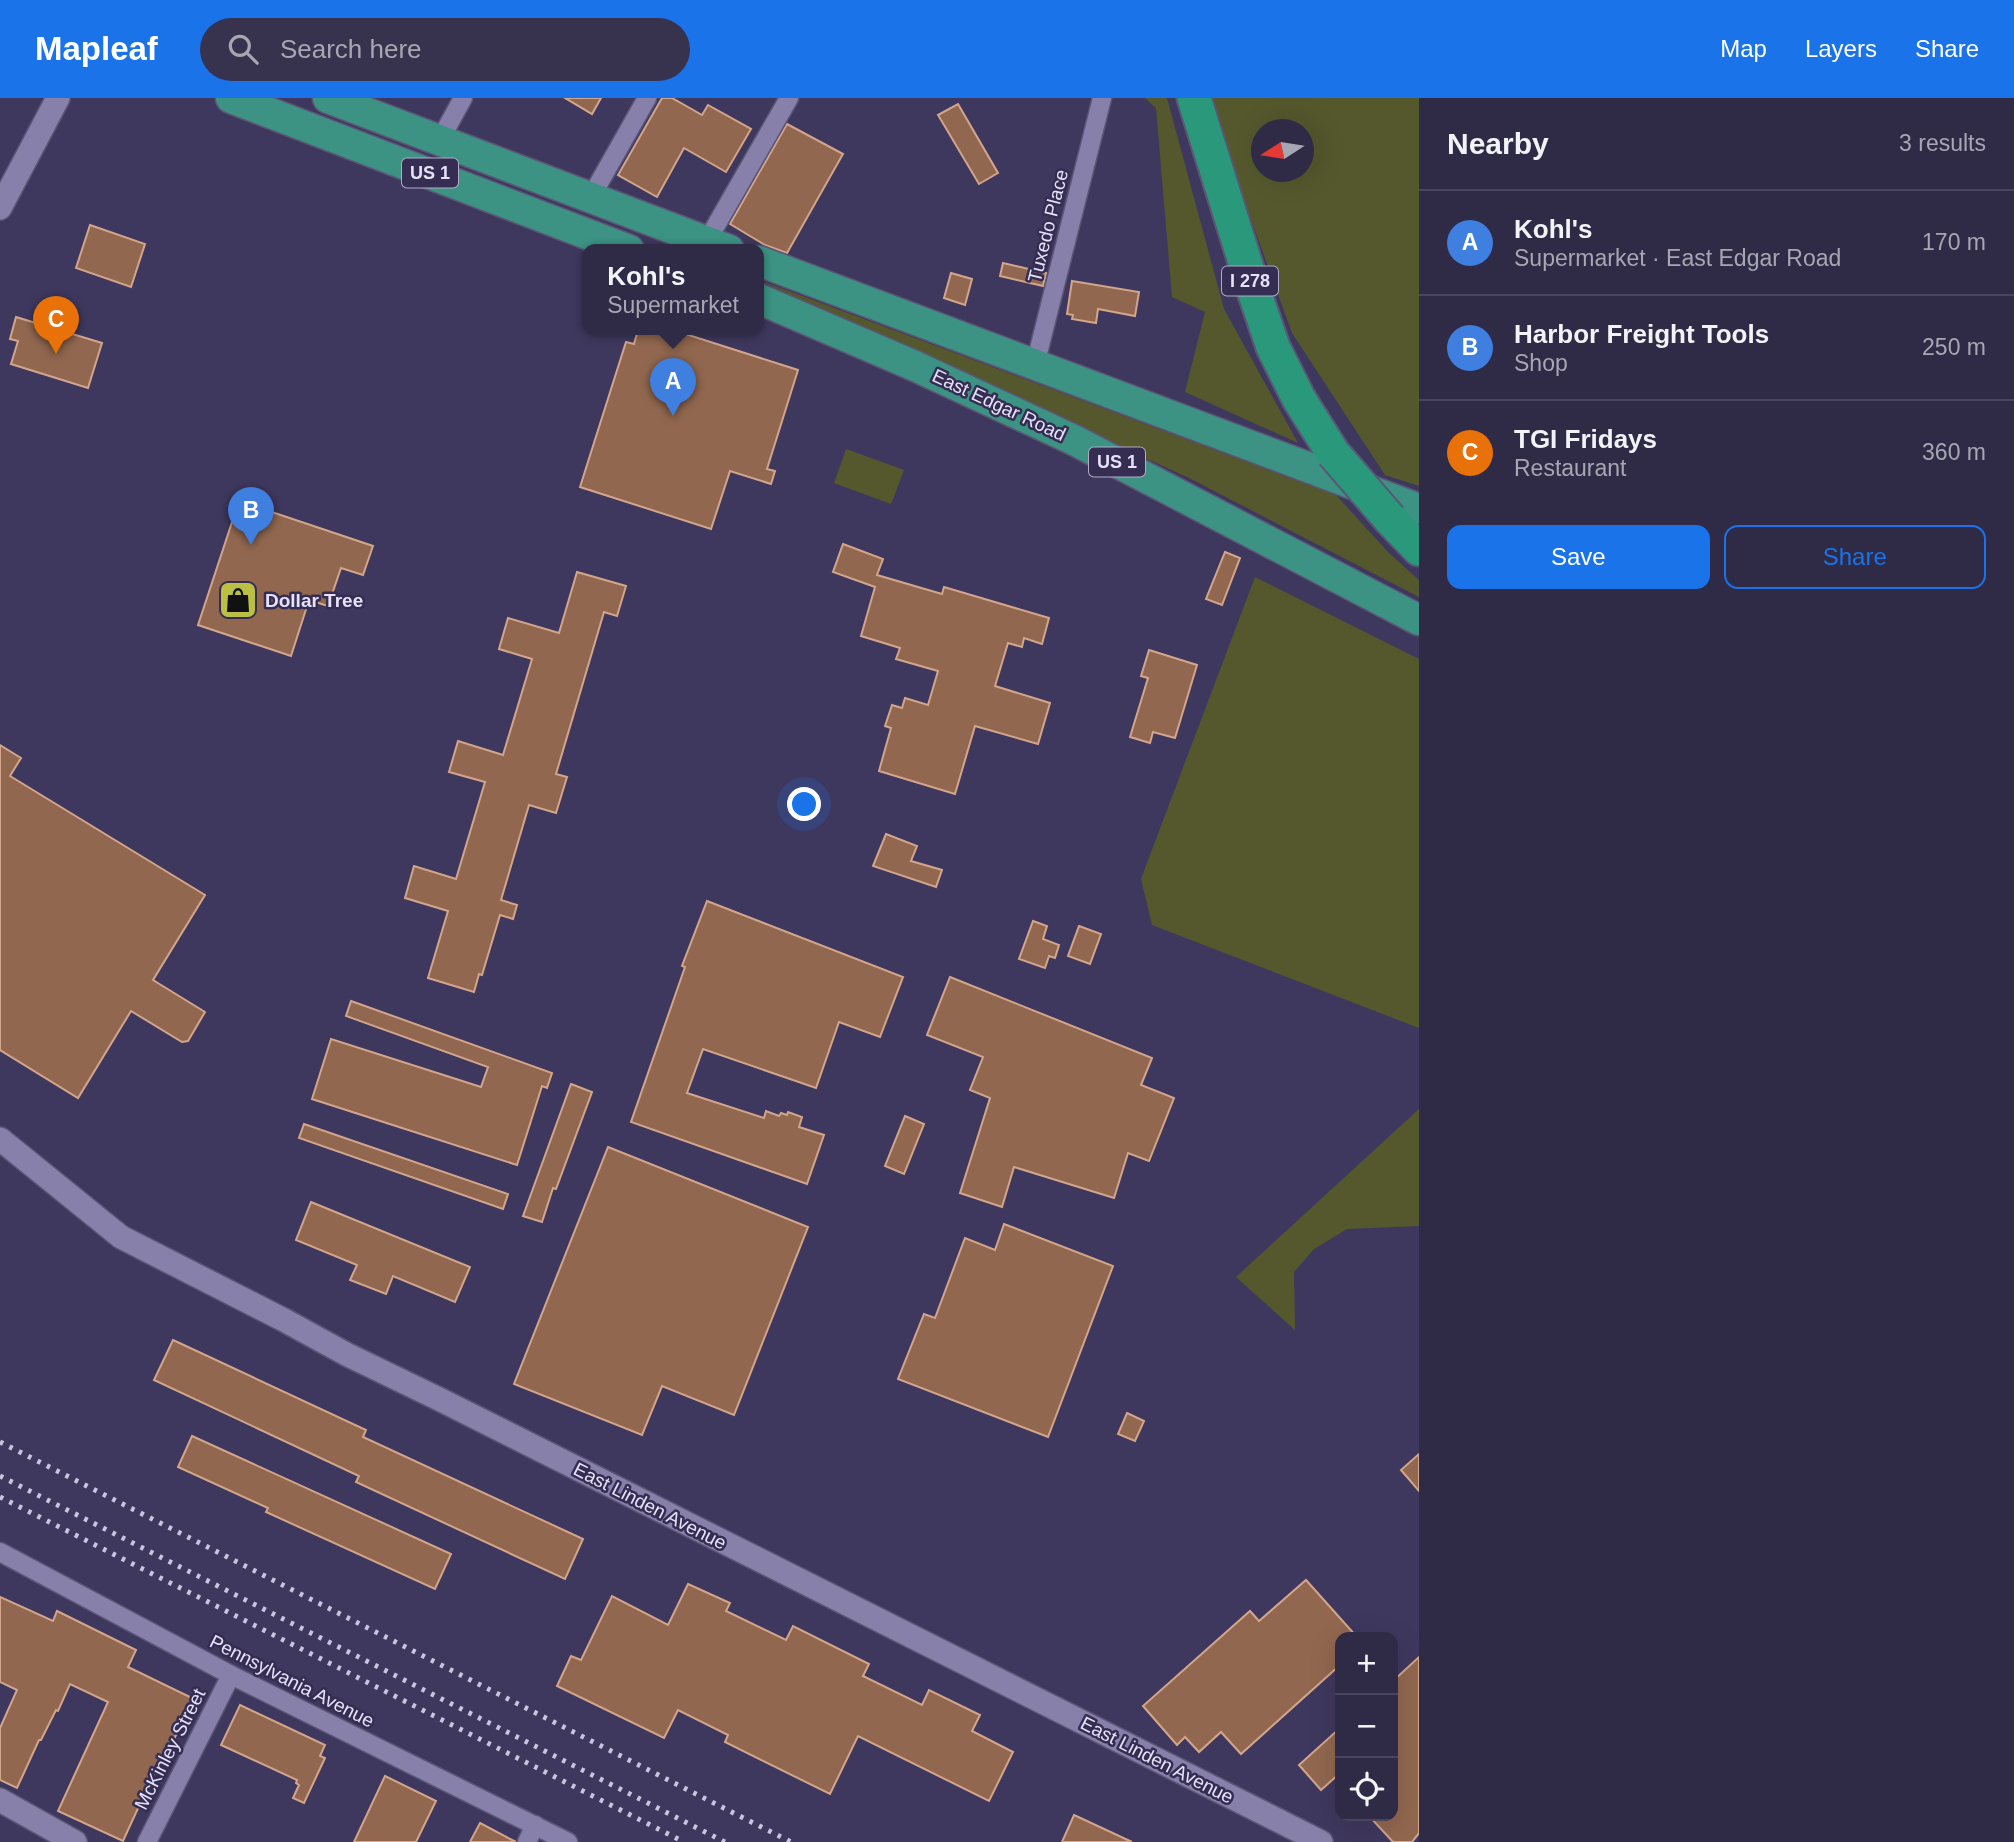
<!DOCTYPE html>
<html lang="en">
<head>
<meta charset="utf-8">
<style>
	:root { --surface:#2f2a46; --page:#37324d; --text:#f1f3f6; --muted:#a7a7b3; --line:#4a465f; --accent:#1a73e8 }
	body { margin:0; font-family:Helvetica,sans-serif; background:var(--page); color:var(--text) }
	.controls { position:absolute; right:21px; bottom:21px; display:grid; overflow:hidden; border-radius:14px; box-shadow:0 7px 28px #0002 }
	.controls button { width:63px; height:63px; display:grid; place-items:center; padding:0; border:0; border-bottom:2px solid var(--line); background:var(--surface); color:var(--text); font:35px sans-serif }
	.compass { position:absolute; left:1251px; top:21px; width:63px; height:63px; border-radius:50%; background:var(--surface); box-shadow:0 7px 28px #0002; rotate:258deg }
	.you { position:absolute; left:805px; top:707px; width:24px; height:24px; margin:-18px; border:5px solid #fff; border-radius:50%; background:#1a73e8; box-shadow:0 0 0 10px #1a73e833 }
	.badge { display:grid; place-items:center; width:46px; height:46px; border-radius:50%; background:var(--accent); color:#fff; font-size:23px; font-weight:700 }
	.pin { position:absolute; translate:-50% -58px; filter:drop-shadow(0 2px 4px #0008) }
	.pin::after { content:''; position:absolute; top:37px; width:24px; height:21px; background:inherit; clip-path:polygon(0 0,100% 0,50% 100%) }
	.popup { position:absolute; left:582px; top:146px; width:182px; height:91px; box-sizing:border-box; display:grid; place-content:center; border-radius:14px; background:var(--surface); filter:drop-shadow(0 2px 5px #0005); font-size:23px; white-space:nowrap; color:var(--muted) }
	.popup b { font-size:26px; color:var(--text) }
	.popup::after { content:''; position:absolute; left:50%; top:100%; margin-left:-14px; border:14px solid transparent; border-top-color:var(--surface) }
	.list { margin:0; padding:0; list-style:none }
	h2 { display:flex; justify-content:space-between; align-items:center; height:91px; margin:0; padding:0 28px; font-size:30px }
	h2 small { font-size:23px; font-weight:400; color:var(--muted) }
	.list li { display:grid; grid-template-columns:46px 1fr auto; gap:21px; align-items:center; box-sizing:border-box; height:105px; padding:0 28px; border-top:2px solid var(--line) }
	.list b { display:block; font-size:26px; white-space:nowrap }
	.list p { margin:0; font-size:23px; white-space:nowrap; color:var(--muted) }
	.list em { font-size:23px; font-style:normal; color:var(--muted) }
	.actions { display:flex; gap:14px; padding:21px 28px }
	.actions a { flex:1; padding:16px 0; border:2px solid var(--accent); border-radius:14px; text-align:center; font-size:24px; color:var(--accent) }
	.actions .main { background:var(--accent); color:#fff }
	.icon { flex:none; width:38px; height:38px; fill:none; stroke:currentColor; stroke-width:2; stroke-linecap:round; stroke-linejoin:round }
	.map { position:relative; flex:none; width:1419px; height:1744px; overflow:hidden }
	header { display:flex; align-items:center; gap:42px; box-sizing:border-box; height:98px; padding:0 35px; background:var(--accent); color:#fff }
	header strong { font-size:33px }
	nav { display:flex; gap:38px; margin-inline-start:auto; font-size:24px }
	.search { width:490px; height:63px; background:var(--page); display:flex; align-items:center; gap:18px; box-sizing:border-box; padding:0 24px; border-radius:38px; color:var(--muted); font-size:26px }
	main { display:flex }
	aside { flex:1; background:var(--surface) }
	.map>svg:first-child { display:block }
	.green { fill:#55582d; fill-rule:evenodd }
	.building { fill:#91674f; stroke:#d3a58b; stroke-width:2 }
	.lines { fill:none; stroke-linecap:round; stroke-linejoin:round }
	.minor-casing { stroke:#5b5576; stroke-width:21 }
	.tertiary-casing { stroke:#5b5576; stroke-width:26 }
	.trunk-casing { stroke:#5b5576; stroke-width:33 }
	.motorway-casing { stroke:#5b5576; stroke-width:37 }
	.minor { stroke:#8780ab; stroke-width:18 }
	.tertiary { stroke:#8780ab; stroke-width:23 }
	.trunk { stroke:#3c9384; stroke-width:30 }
	.motorway { stroke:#29987b; stroke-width:33 }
	.rail { stroke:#c9c5df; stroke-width:5; stroke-dasharray:3.5 7; stroke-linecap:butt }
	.motorway-bridge-casing { stroke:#5b5576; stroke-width:37; stroke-linecap:butt }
	.motorway-bridge { stroke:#29987b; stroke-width:33 }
	.labels { text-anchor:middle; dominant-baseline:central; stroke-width:5; stroke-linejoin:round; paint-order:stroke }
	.shield { fill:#352d52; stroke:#b0acc8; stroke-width:2 }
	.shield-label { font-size:18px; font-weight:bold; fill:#e5e2fa }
	.street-label { font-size:19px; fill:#e5e2fa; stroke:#352d52 }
	.poi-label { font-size:19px; font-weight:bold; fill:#e5e2fa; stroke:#352d52; text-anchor:start }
</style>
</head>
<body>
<header>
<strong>Mapleaf</strong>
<div class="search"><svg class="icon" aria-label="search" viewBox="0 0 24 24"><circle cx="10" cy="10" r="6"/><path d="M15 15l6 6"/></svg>Search here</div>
<nav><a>Map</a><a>Layers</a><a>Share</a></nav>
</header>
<main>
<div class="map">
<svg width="1419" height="1744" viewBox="0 0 1419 1744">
	<rect width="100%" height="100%" fill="#3f385e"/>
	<!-- green -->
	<g class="green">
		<path d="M1145,0H1167L1224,211L1298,345L1185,294L1205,214L1172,199L1156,10Z"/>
		<path d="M1210,0H1419V388L1385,377L1292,235L1235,77ZM1262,32H1304V74H1262Z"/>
		<path d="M759,182L1336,397L1389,455L1419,482V499L1191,381Z"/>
		<path d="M846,351L904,372L891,406L834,385Z"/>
		<path d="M1255,479L1419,561V930L1152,827L1141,781Z"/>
		<path d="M1419,1011V1128L1347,1131L1314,1151L1294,1174L1295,1232L1236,1179Z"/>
	</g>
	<!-- building -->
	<g class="building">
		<path d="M565,0H601L592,16Z"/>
		<path d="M662,0H672L702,17L708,7L751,31L726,74L684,50L657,99L618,77Z"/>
		<path d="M958,6L998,75L979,86L938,17Z"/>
		<path d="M787,26L843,56L787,155L765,147L730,126Z"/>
		<path d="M90,127L145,146L131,189L76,170Z"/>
		<path d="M1003,165L1046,175L1043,188L1000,178Z"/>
		<path d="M951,175L972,181L965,207L944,200Z"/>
		<path d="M1072,183L1139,194L1135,218L1098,211L1096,225L1072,221L1073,217L1067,216Z"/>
		<path d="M16,219L102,245L88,290L11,266L18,243L10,241Z"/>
		<path d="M638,232H673L798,272L767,371L775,373L771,386L730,373L711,431L580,389L626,244L634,246Z"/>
		<path d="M239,403L373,448L363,477L341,470L328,508L309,502L291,558L198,527Z"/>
		<path d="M843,446L883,461L877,477L942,496L944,489L1049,520L1042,546L1024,540L1022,549L1008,545L995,588L1050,605L1038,646L975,628L955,696L879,673L891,630L885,628L892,607L902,610L905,600L928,607L938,573L896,561L900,550L861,538L875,489L833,474Z"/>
		<path d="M1225,454L1240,460L1222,507L1206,501Z"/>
		<path d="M577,474L626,488L617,518L604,514L556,676L567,679L556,715L529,707L501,802L517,807L513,821L500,817L482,877L479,876L474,894L428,880L448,813L405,800L414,768L456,781L485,684L449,674L458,643L503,657L532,561L499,551L508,520L559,535Z"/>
		<path d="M1149,552L1197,567L1175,640L1153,634L1150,645L1130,639L1148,580L1141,578Z"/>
		<path d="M0,647L21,660L10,678L205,797L153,882L205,914L188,943L182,944L131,913L78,1000L0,952Z"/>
		<path d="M886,736L917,748L911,763L942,772L936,789L873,768Z"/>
		<path d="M707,803L903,879L880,939L839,924L816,990L703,951L687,995L764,1020L766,1013L779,1018L781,1015L787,1017L788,1014L802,1019L799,1029L824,1037L807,1086L631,1024L685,869L682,868Z"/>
		<path d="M1033,823L1047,828L1043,841L1059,847L1055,860L1049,858L1045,870L1019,861Z"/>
		<path d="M1079,828L1101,836L1090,866L1068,858Z"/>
		<path d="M950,879L1152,960L1141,987L1174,1000L1149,1063L1128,1055L1114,1100L1014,1069L1002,1109L960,1095L990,1000L970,992L983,959L927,937Z"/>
		<path d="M351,903L552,975L547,990L542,988L517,1067L312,1001L331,941L481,989L488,969L346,918Z"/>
		<path d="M571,986L592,994L556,1091L553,1090L542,1124L523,1118Z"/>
		<path d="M905,1018L924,1026L904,1076L885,1068Z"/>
		<path d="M304,1026L508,1096L503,1111L299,1040Z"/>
		<path d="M608,1049L808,1129L734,1317L662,1288L642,1337L514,1286Z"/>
		<path d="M311,1104L470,1169L455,1204L393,1178L386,1196L350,1182L357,1167L296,1142Z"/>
		<path d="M1004,1126L1113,1168L1048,1339L898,1281L924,1216L935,1220L965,1140L995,1152Z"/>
		<path d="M173,1242L366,1332L363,1339L583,1441L565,1481L356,1384L359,1378L154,1282Z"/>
		<path d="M1127,1315L1144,1323L1135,1343L1118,1336Z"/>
		<path d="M192,1338L451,1456L435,1491L266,1414L268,1410L178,1369Z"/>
		<path d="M1419,1356V1393L1401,1372Z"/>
		<path d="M1306,1482L1357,1539H1340V1567L1241,1656L1221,1634L1199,1654L1185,1639L1177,1647L1143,1608L1250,1513L1259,1523Z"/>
		<path d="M688,1486L730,1505L726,1513L786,1542L793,1528L869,1566L863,1578L922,1607L929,1592L980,1617L972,1633L1013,1654L989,1703L858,1638L830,1696L725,1644L728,1637L678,1612L664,1640L557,1588L571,1558L581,1562L612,1498L668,1527Z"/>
		<path d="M0,1499L53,1523L57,1513L136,1552L128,1569L194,1601L164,1661L168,1662L163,1674L156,1671L123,1743L58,1713L108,1604L70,1586L58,1613L56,1612L41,1642H39L17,1690L0,1682V1630L17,1592L0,1584Z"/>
		<path d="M1419,1559V1735L1412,1744H1393L1369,1718H1393V1583Z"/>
		<path d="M240,1607L325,1647L320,1658L325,1660L304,1705L293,1700L299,1687L296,1685L297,1682L221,1647Z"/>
		<path d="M1340,1630V1675L1321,1692L1299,1667Z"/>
		<path d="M385,1678L436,1703L416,1744H354Z"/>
		<path d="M1074,1717L1132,1744H1062Z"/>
		<path d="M480,1725L516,1744H470Z"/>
	</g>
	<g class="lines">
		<defs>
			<g id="minor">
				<path d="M440,42L463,0"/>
				<path d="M591,99L647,0"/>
				<path d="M707,143L789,0"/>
				<path d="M1035,267L1102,0"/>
				<path d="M0,1454L231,1577L568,1744"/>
				<path d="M147,1744L231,1577"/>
				<path d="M527,1744L535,1727"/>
			</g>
			<g id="tertiary">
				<path d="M0,110L58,0"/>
				<path d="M0,1041L121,1139L284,1222L346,1256L441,1302L1321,1744"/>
				<path d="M0,1702L75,1744"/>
			</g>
			<g id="trunk">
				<path d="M231,0L629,152"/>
				<path d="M328,0L729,152"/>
				<path d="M759,163L1419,411"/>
				<path d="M759,201L915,268L1074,342L1419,522"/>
			</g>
			<g id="motorway">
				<path d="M1194,0L1254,193L1273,249L1299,301L1333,355"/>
				<path d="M1390,421L1419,451"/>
			</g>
		</defs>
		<!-- minor casing -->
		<use href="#minor" class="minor-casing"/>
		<!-- tertiary casing -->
		<use href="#tertiary" class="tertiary-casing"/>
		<!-- trunk casing -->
		<use href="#trunk" class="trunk-casing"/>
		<!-- motorway casing -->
		<use href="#motorway" class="motorway-casing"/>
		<!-- minor -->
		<use href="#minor" class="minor"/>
		<!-- tertiary -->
		<use href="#tertiary" class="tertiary"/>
		<!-- trunk -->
		<use href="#trunk" class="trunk"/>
		<!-- motorway -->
		<use href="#motorway" class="motorway"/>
		<!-- rail -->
		<g class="rail">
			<path d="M0,1344L791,1744"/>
			<path d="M0,1378L725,1744"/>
			<path d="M0,1399L684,1744"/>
		</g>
		<defs>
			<path id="motorway-bridge" d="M1333,355L1390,421"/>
		</defs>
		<!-- motorway-bridge casing -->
		<use href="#motorway-bridge" class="motorway-bridge-casing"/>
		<!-- motorway-bridge -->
		<use href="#motorway-bridge" class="motorway-bridge"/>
	</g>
	<!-- icons -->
	<defs>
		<symbol id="shop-square" viewBox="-11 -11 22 22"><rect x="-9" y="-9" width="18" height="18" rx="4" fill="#bbc045" stroke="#352d52"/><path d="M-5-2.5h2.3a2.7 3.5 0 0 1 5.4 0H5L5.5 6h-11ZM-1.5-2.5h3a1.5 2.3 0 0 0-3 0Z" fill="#111"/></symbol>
	</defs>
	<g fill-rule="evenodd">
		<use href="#shop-square" x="216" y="480" width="44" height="44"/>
	</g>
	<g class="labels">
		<!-- shield labels -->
		<g class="shield">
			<rect x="402" y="60.5" width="56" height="29" rx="5"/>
			<rect x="1222" y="168.5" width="56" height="29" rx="5"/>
			<rect x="1089" y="349.5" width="56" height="29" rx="5"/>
		</g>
		<g class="shield-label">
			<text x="430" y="75">US 1</text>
			<text x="1250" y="183">I 278</text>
			<text x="1117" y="364">US 1</text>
		</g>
		<!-- street labels -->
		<g class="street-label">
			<text transform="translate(1048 128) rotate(-76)">Tuxedo Place</text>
			<text transform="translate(999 307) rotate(25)">East Edgar Road</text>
			<text transform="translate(650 1408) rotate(27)">East Linden Avenue</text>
			<text transform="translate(292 1583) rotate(27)">Pennsylvania Avenue</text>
			<text transform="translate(170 1651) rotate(-63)">McKinley Street</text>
			<text transform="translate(1157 1662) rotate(27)">East Linden Avenue</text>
		</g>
		<!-- poi labels -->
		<g class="poi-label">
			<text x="265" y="502">Dollar Tree</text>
		</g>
	</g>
</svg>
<div class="controls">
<button>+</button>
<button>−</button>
<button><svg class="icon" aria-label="locate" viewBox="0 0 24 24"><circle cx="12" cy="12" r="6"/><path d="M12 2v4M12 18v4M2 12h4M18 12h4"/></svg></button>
</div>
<svg class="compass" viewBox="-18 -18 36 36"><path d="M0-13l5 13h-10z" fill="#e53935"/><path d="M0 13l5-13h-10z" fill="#a7a7b3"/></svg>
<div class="you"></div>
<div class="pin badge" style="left:673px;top:318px;background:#3f7fe0">A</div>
<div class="popup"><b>Kohl's</b>Supermarket</div>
<div class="pin badge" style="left:251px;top:447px;background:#3f7fe0">B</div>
<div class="pin badge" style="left:56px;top:256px;background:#e8710a">C</div>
</div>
<aside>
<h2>Nearby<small>3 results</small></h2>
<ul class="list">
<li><span class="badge" style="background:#3f7fe0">A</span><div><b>Kohl's</b><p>Supermarket · East Edgar Road</p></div><em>170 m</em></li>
<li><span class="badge" style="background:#3f7fe0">B</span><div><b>Harbor Freight Tools</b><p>Shop</p></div><em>250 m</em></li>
<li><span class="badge" style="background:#e8710a">C</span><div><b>TGI Fridays</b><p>Restaurant</p></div><em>360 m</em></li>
</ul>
<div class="actions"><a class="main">Save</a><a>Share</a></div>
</aside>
</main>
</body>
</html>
